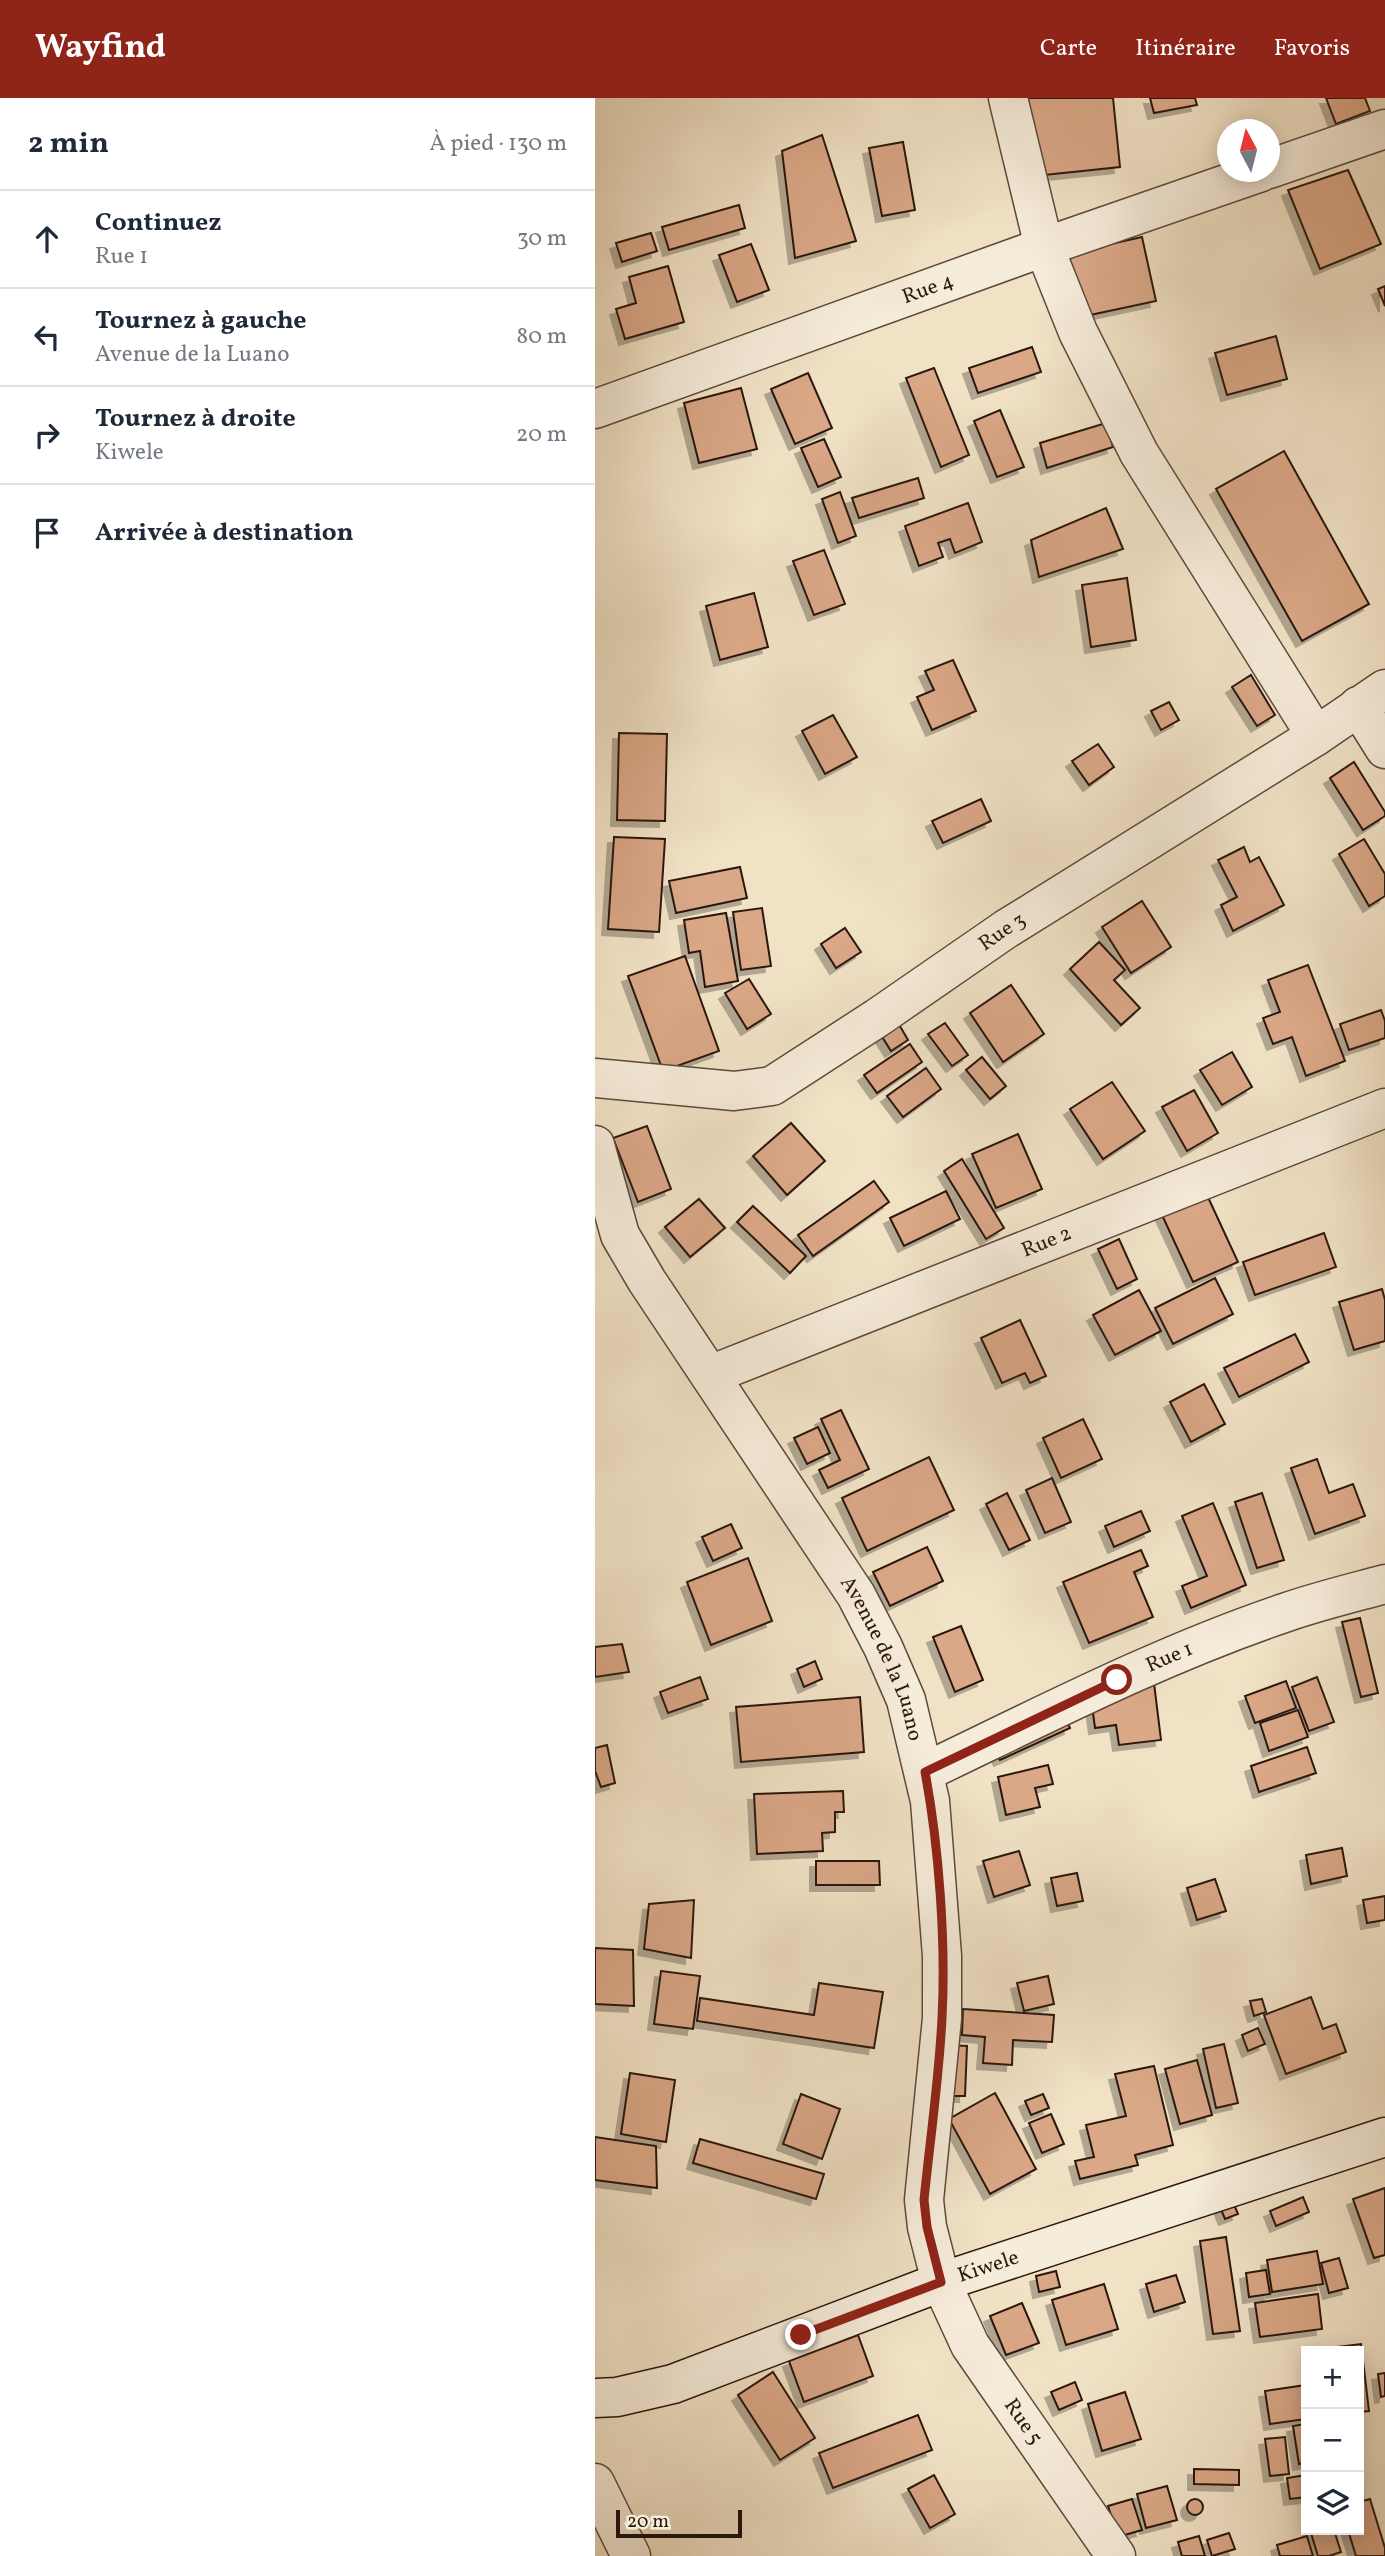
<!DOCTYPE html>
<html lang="fr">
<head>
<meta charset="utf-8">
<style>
	:root { --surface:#fff; --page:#f2f2f3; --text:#1f2937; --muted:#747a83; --line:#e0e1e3; --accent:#8f2418 }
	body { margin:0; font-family:Vollkorn,serif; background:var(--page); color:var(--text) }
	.controls { position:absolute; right:21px; bottom:21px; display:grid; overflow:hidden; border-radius:0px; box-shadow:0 4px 18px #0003 }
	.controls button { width:63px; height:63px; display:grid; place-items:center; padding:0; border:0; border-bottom:2px solid var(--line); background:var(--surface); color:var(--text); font:35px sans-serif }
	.compass { position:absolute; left:622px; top:21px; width:63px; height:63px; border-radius:50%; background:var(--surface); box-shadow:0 4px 18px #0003; rotate:353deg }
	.scale { position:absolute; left:21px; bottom:18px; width:126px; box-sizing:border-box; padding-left:7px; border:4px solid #2b180e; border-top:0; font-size:19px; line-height:24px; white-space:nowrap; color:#2b180e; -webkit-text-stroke:5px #f6ecda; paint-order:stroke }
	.stop { position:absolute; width:21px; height:21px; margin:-16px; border:5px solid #8f2418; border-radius:50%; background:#fff }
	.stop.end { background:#8f2418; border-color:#fff; box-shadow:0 2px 7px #0008 }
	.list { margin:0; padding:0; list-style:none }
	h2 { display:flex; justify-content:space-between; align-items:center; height:91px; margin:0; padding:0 28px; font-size:30px }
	h2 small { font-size:23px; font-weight:400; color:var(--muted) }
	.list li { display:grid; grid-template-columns:46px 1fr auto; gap:21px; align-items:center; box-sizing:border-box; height:98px; padding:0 28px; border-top:2px solid var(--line) }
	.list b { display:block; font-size:26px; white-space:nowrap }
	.list p { margin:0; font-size:23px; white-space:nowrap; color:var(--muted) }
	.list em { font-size:23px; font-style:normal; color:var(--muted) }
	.icon { flex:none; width:38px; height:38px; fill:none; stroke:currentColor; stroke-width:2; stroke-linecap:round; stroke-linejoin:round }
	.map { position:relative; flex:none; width:790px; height:2458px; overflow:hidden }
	header { display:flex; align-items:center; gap:42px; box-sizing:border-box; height:98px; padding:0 35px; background:var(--accent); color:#fff }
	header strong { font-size:33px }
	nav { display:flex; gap:38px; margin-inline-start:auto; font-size:24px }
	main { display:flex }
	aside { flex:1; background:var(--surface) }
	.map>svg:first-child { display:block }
	.building { fill:#daa787; stroke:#2b180e; stroke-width:2; filter:url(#shadow) }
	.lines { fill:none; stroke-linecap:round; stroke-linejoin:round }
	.street-casing { stroke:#5c4a3c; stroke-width:41 }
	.secondary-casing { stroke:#2b180e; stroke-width:41 }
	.street { stroke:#f6ecda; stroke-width:38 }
	.secondary { stroke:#f6ecda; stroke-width:38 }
	.route { stroke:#8f2418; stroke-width:9 }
	.labels { text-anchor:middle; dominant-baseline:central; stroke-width:5; stroke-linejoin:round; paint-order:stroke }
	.street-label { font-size:21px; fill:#2b180e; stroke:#f6ecda }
</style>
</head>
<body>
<header>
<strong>Wayfind</strong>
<nav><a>Carte</a><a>Itinéraire</a><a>Favoris</a></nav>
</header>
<main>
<aside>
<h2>2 min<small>À pied · 130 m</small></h2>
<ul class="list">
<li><svg class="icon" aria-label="ahead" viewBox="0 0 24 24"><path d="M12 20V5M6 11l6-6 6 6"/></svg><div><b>Continuez</b><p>Rue 1</p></div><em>30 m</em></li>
<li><svg class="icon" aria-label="left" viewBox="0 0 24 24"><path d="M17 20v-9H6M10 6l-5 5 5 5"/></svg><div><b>Tournez à gauche</b><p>Avenue de la Luano</p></div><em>80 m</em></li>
<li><svg class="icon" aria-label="right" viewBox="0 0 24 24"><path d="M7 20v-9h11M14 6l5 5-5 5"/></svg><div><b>Tournez à droite</b><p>Kiwele</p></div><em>20 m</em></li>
<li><svg class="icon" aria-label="arrive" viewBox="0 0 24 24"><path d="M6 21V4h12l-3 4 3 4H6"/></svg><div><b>Arrivée à destination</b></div></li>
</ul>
</aside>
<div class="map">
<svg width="790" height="2458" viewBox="0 0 790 2458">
	<defs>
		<filter id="shadow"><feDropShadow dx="-6" dy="6" stdDeviation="0" flood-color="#0004"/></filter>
	</defs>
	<rect width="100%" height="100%" fill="#f1e2c6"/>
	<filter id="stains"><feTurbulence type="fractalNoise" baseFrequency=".00286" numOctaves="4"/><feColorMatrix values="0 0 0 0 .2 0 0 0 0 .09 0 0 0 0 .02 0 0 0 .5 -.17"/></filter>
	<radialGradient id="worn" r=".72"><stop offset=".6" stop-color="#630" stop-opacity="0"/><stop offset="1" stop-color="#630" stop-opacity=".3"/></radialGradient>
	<!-- building -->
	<g class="building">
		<path d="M432,0H518L525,69L440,78Z"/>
		<path d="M555,0H600L602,7L559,15Z"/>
		<path d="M731,0H770L775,13L741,26Z"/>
		<path d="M227,37L261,143L200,160L187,53Z"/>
		<path d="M308,44L320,112L287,118L274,50Z"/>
		<path d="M753,72L786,146L725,171L693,92Z"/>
		<path d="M144,107L150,130L74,152L67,129Z"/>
		<path d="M56,135L62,153L27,164L21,145Z"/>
		<path d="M547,139L561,203L481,220L467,157Z"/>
		<path d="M156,146L174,192L142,204L124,157Z"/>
		<path d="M73,168L89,224L30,241L21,211L41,205L34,179Z"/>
		<path d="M790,188V208L783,191Z"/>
		<path d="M681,238L692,281L632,297L620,255Z"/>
		<path d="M437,249L446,274L383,295L374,270Z"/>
		<path d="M339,270L374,357L346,369L311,280Z"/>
		<path d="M213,275L237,330L200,346L176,291Z"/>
		<path d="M146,290L162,351L104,365L89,305Z"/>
		<path d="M405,312L429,369L402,379L379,323Z"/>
		<path d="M511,325L518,349L452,370L445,345Z"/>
		<path d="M229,341L246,379L223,389L206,350Z"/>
		<path d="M689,353L774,506L707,543L621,391Z"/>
		<path d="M323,380L329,400L264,420L257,400Z"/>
		<path d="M245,394L261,438L243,445L227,401Z"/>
		<path d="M373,405L387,444L360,455L355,441L343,445L348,459L324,468L310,428Z"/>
		<path d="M511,410L528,451L444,479L436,442Z"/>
		<path d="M229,452L250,506L219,517L198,463Z"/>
		<path d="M532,480L541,542L496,549L487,487Z"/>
		<path d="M159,495L173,549L125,562L111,508Z"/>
		<path d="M358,562L381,613L337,632L322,599L339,592L330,573Z"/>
		<path d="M656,577L680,617L662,628L637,589Z"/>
		<path d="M574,604L584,622L566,632L556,613Z"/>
		<path d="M238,617L262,659L230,676L207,633Z"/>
		<path d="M24,635L72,636L70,723L22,722Z"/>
		<path d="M503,646L519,669L494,687L477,663Z"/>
		<path d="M759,664L790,714V718L768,732L735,680Z"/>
		<path d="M386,701L396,723L348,745L337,723Z"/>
		<path d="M19,739L70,741L64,834L13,831Z"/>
		<path d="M769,741L790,776V798L774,808L744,756Z"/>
		<path d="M649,749L655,764L664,759L689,807L638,833L626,807L642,799L623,762Z"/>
		<path d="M145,769L152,800L81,815L74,783Z"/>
		<path d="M547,803L576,849L536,875L507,829Z"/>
		<path d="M167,810L176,868L146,872L138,814Z"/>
		<path d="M131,815L143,883L110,889L105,853L94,855L89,822Z"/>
		<path d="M250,830L266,854L241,870L226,846Z"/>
		<path d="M504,844L530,872L519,882L545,910L526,927L475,871Z"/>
		<path d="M90,858L124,953L68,973L33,878Z"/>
		<path d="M713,867L750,963L711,978L697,939L678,946L668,920L685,914L673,882Z"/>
		<path d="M154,881L176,916L152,931L130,895Z"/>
		<path d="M416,887L449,936L408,964L375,915Z"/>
		<path d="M786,912L790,923V940L754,952L745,926Z"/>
		<path d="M302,923L313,942L296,953L284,934Z"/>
		<path d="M350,925L373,957L357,968L333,936Z"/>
		<path d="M315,946L327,964L282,995L269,977Z"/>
		<path d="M637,954L657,989L627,1007L605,972Z"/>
		<path d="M387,959L411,988L395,1001L371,972Z"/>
		<path d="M331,970L346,991L308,1019L292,998Z"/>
		<path d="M517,984L550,1033L508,1061L475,1011Z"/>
		<path d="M599,992L623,1035L592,1053L567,1009Z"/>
		<path d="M196,1025L230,1063L192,1097L158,1058Z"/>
		<path d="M52,1028L76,1091L43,1104L18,1040Z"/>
		<path d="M423,1036L447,1091L401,1110L377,1056Z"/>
		<path d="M367,1061L409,1130L391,1141L349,1073Z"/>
		<path d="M279,1083L294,1104L218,1158L203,1137Z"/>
		<path d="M351,1093L365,1121L309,1148L295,1120Z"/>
		<path d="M612,1097L643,1164L598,1184L567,1117Z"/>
		<path d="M104,1101L130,1130L95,1159L70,1129Z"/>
		<path d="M158,1108L211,1158L195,1175L142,1124Z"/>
		<path d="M729,1135L741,1169L660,1197L648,1164Z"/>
		<path d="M524,1141L542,1181L522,1191L503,1151Z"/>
		<path d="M620,1180L638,1216L578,1246L560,1210Z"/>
		<path d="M787,1191L790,1202V1243L759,1252L744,1204Z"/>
		<path d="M544,1192L566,1233L520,1257L498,1217Z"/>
		<path d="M425,1222L451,1278L435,1285L430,1275L407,1285L386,1240Z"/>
		<path d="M700,1236L714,1264L644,1299L629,1270Z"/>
		<path d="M609,1286L630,1326L596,1344L575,1304Z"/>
		<path d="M246,1312L274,1371L233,1390L224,1372L245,1362L226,1321Z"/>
		<path d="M488,1321L507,1361L466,1380L448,1340Z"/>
		<path d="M223,1329L235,1355L212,1366L199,1340Z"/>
		<path d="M334,1359L359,1412L272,1453L247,1400Z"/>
		<path d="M722,1361L734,1395L758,1386L770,1418L720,1436L696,1370Z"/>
		<path d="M457,1380L476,1424L450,1435L431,1392Z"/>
		<path d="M412,1395L435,1442L414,1452L391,1406Z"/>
		<path d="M667,1395L689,1462L662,1470L640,1404Z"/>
		<path d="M618,1405L651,1487L596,1510L587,1488L612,1478L587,1418Z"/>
		<path d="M546,1413L555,1433L519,1449L510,1428Z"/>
		<path d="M136,1426L147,1450L118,1463L107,1439Z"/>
		<path d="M332,1449L348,1483L295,1508L278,1474Z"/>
		<path d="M546,1452L553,1468L539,1474L558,1519L494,1545L468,1484Z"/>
		<path d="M153,1460L177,1523L116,1547L92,1484Z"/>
		<path d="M765,1520L783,1595L766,1599L747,1524Z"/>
		<path d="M366,1528L388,1582L360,1594L338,1539Z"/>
		<path d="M27,1546L34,1574L0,1579V1549Z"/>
		<path d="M220,1563L227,1581L209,1589L202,1571Z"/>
		<path d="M105,1579L113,1601L73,1615L65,1594Z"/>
		<path d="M722,1579L739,1624L714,1633L697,1589Z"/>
		<path d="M691,1583L701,1610L660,1625L650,1598Z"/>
		<path d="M559,1585L566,1642L524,1647L521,1627L500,1630L496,1600Z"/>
		<path d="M265,1599L269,1654L146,1664L141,1609Z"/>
		<path d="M467,1612L475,1630L405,1662L396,1644Z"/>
		<path d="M703,1612L713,1639L674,1653L665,1625Z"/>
		<path d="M12,1647L20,1685L6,1689L0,1673V1650Z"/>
		<path d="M712,1649L721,1675L664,1694L656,1668Z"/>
		<path d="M453,1667L458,1686L440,1690L445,1709L411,1717L403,1679Z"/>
		<path d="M248,1693L249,1714H240V1734L227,1735L228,1753L162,1756L159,1696Z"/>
		<path d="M747,1750L752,1778L716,1786L711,1757Z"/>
		<path d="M424,1753L435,1787L399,1799L388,1763Z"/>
		<path d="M221,1763H284L285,1787H221Z"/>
		<path d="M482,1775L488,1803L462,1808L456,1780Z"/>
		<path d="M620,1781L631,1813L602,1822L592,1790Z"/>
		<path d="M790,1798V1822L772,1825L768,1802Z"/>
		<path d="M99,1802L96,1860L49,1851L54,1806Z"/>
		<path d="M0,1850L38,1852L39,1908L0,1906Z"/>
		<path d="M66,1873L105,1878L98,1931L59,1926Z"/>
		<path d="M453,1878L459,1906L429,1913L422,1885Z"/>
		<path d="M224,1885L288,1894L279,1950L102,1923L105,1900L219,1917Z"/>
		<path d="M716,1899L728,1931L741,1926L751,1954L691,1976L669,1917Z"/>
		<path d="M667,1901L671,1914L659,1918L655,1903Z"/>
		<path d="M368,1911L459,1917L457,1944L418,1942L417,1967L388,1965L390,1939L367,1937Z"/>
		<path d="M663,1930L670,1946L653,1953L647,1937Z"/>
		<path d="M629,1946L643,2005L621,2010L608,1951Z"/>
		<path d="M353,1947L372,1948L370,1998H351Z"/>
		<path d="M602,1962L617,2017L585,2026L570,1971Z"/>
		<path d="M559,1968L578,2047L540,2057L543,2067L485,2081L480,2063L499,2059L491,2027L531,2018L520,1976Z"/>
		<path d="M35,1975L80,1982L71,2044L26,2036Z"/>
		<path d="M400,1995L441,2071L395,2096L354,2021Z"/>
		<path d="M206,1996L245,2011L227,2061L188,2046Z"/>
		<path d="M448,1996L454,2010L436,2017L430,2003Z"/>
		<path d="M456,2016L469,2046L447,2055L434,2025Z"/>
		<path d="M0,2039L61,2048L62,2090L0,2082Z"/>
		<path d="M105,2041L229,2076L221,2101L98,2065Z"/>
		<path d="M790,2090V2157L779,2160L758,2101Z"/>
		<path d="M708,2099L714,2114L681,2128L675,2113Z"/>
		<path d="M638,2104L643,2116L630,2121L625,2109Z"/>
		<path d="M631,2139L645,2233L618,2236L605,2143Z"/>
		<path d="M722,2153L728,2186L677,2194L672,2162Z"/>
		<path d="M744,2160L753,2190L734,2195L726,2165Z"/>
		<path d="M671,2172L675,2196L654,2199L651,2175Z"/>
		<path d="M461,2173L465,2189L444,2194L441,2178Z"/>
		<path d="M581,2177L590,2204L559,2214L551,2186Z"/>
		<path d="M509,2186L523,2231L471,2247L457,2202Z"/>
		<path d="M723,2196L727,2231L665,2239L660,2205Z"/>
		<path d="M427,2205L444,2245L411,2257L395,2218Z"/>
		<path d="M263,2237L278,2278L209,2304L194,2263Z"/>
		<path d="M766,2246L774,2313L764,2314V2253H734L733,2250Z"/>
		<path d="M178,2274L220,2340L185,2362L143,2297Z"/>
		<path d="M790,2275V2298L786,2299L783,2276Z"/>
		<path d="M480,2284L487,2302L464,2312L456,2294Z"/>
		<path d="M711,2287V2321L675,2326L670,2293Z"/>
		<path d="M530,2294L546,2341L507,2353L493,2306Z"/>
		<path d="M323,2317L337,2352L238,2390L224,2355Z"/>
		<path d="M711,2326V2365L704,2366L698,2328Z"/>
		<path d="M690,2339L694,2376L675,2378L670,2341Z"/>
		<path d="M599,2371L644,2372V2387L599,2386Z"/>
		<path d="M339,2377L360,2416L335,2430L313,2391Z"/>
		<path d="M711,2377V2399L695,2401L692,2380Z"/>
		<path d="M572,2388L582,2422L551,2430L542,2396Z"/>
		<circle cx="600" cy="2409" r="8"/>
		<path d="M537,2401L547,2432L523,2439L513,2408Z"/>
		<path d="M775,2401L790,2450V2458H761L753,2432H764V2404Z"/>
		<path d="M715,2432H739L746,2454L734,2458H723Z"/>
		<path d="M634,2435L640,2451L617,2458L612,2442Z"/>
		<path d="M604,2438L610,2458H587L583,2444Z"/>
		<path d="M712,2438L718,2458H685L682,2447Z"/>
	</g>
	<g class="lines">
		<defs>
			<g id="street">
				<path d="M413,0L449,149L483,234L544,355L721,638"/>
				<path d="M674,71L790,31"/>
				<path id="s1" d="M0,311L449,149L666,74"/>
				<path d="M763,608L790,651"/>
				<path id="s2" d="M0,980L139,993L177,988L282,920L411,831L721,638L790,591"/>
				<path id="s3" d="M0,1047L25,1137L52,1183L261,1497L288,1549L311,1602L335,1703L347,1858V1920L329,2102L332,2129L346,2184L375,2247L521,2458"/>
				<path id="s4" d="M115,1277L790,1010"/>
				<path id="s5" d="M330,1674C449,1617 567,1556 692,1514C724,1503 757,1495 790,1486"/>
				<path d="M0,2385L36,2458"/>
			</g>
			<g id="secondary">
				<path id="s6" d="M0,2300L22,2299L78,2286L346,2184L790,2039"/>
			</g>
		</defs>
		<!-- street casing -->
		<use href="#street" class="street-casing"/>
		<!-- secondary casing -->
		<use href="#secondary" class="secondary-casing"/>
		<!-- street -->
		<use href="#street" class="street"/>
		<!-- secondary -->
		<use href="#secondary" class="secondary"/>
	</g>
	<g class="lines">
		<!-- route -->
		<path class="route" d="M206,2237L346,2184L332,2129L329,2102C335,2042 344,1981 347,1920C351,1845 344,1748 330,1674L522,1582"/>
	</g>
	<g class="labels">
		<!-- street labels -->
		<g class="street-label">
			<text stroke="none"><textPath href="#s1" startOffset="354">Rue 4</textPath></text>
			<text stroke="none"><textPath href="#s2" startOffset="455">Rue 3</textPath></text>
			<text stroke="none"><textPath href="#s4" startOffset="362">Rue 2</textPath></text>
			<text stroke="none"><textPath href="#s5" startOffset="270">Rue 1</textPath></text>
			<text stroke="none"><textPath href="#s3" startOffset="593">Avenue de la Luano</textPath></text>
			<text stroke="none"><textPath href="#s6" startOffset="416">Kiwele</textPath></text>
			<text stroke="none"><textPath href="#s3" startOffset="1391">Rue 5</textPath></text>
		</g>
	</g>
	<rect width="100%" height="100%" filter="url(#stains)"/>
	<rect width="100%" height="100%" fill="url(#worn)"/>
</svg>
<div class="controls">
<button>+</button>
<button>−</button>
<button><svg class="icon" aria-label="layers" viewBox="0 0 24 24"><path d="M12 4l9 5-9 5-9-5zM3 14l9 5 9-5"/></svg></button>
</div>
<svg class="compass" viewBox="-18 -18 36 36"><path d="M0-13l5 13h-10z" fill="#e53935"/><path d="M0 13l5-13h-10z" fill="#747a83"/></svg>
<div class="scale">20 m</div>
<div class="stop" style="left:522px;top:1582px"></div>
<div class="stop end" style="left:206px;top:2237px"></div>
</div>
</main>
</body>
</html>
